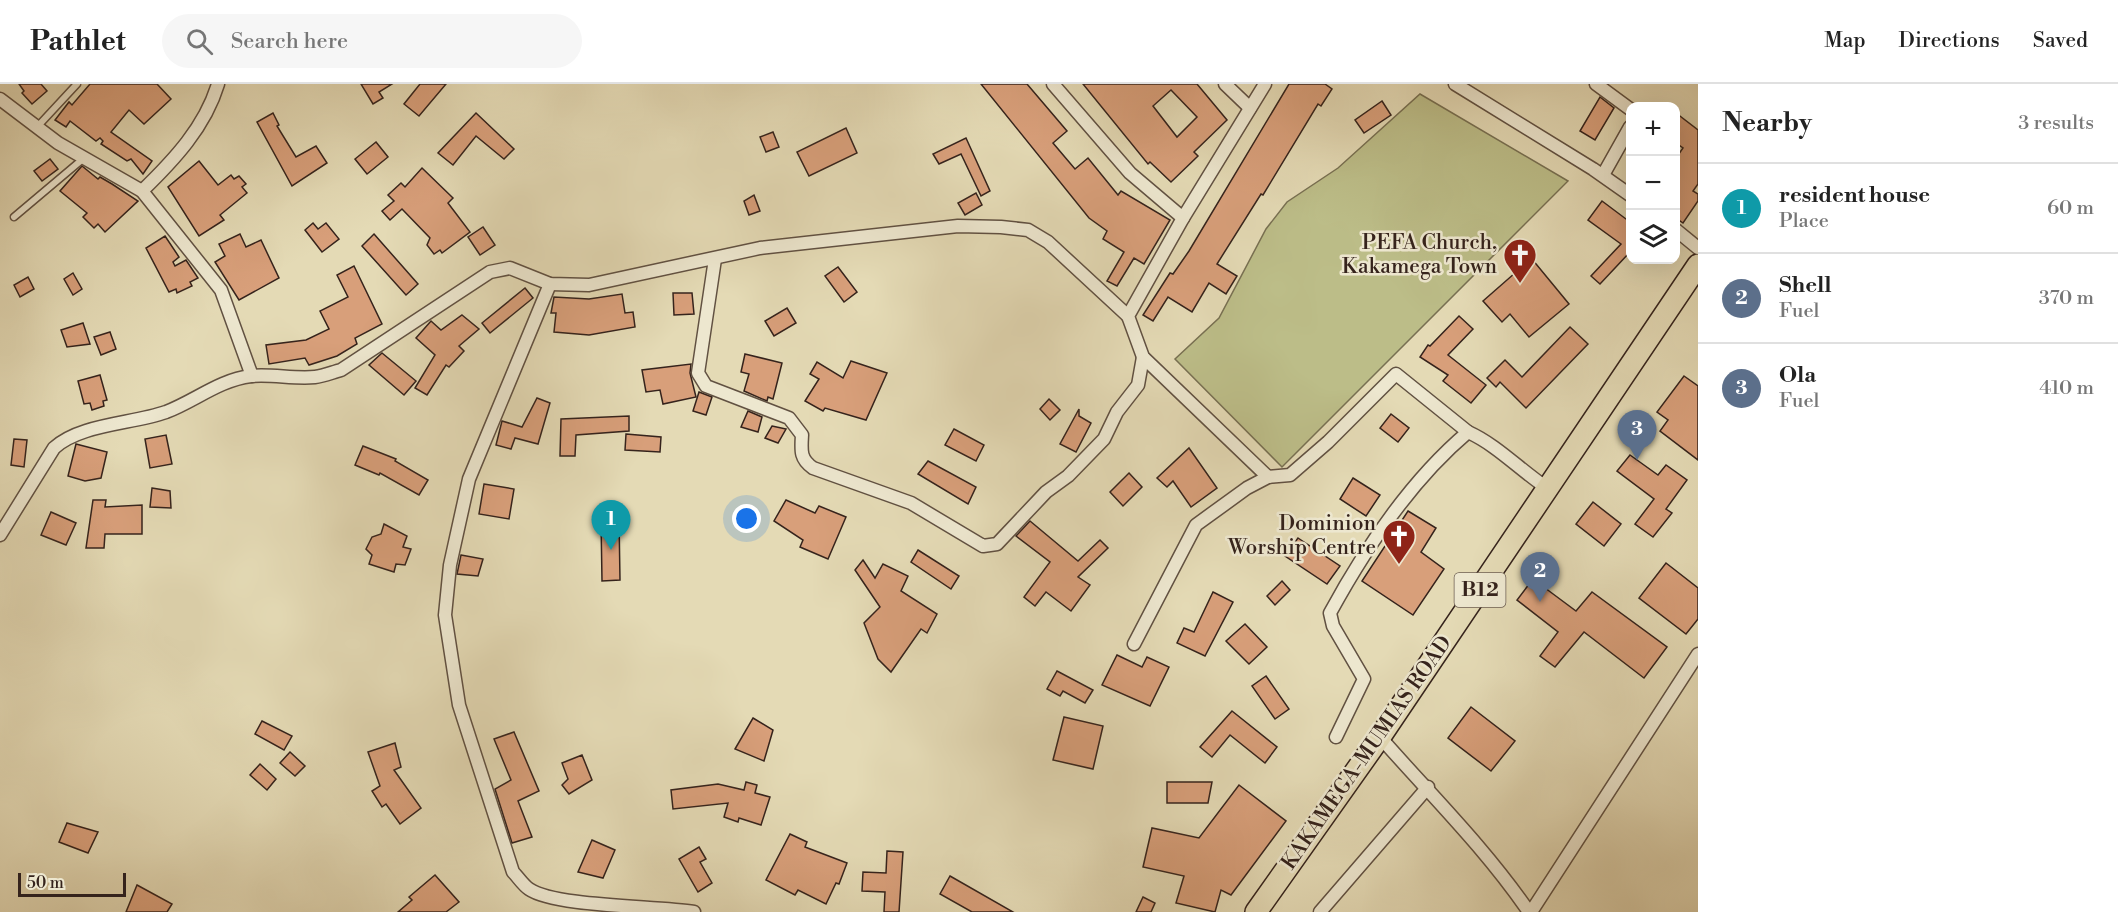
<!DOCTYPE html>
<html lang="en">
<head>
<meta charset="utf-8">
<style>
	:root { --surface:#fff; --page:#f6f6f6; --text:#222; --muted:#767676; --line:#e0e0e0; --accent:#8f2418 }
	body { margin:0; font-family:"Libre Bodoni",serif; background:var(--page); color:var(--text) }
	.controls { position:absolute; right:18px; top:18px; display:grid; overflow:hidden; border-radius:12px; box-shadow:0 6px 24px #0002 }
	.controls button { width:54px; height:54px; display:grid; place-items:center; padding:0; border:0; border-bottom:2px solid var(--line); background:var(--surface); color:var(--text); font:30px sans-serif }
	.scale { position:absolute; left:18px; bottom:15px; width:108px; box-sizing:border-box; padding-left:6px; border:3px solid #35231c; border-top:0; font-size:16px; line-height:21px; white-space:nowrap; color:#35231c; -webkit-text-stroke:4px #ede7cf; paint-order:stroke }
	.you { position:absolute; left:747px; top:435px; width:21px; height:21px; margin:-15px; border:4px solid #fff; border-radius:50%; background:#1a73e8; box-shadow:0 0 0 9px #1a73e833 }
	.badge { display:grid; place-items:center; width:39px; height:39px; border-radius:50%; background:var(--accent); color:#fff; font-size:20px; font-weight:700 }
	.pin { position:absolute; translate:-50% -50px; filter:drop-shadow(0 2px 3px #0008) }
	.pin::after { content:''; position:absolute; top:32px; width:21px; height:18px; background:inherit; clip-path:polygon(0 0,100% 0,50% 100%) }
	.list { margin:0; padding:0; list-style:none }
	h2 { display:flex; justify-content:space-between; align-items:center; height:78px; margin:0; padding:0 24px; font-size:26px }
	h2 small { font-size:20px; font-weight:400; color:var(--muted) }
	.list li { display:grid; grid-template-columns:39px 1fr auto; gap:18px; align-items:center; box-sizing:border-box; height:90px; padding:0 24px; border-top:2px solid var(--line) }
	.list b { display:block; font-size:22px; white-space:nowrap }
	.list p { margin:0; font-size:20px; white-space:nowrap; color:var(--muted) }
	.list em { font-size:20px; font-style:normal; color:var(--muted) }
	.icon { flex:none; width:33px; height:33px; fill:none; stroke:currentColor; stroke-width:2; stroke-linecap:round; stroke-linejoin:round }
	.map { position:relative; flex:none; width:1698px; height:828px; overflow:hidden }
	header { display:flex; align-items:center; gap:36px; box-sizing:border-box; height:84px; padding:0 30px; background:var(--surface); border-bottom:2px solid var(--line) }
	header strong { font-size:28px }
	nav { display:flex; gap:33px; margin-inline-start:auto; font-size:21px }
	.search { width:420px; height:54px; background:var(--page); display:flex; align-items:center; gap:15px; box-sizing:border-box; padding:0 21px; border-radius:33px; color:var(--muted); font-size:22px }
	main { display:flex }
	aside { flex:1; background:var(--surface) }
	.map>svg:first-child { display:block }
	.green { fill:#bcbd88; stroke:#787052; stroke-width:1.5 }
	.building { fill:#d89f7a; stroke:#35231c; stroke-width:1.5; fill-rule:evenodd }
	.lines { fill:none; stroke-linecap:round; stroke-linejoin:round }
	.lane-casing { stroke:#615142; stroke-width:9 }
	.street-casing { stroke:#615142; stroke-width:15 }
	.highway-casing { stroke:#35231c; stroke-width:24 }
	.lane { stroke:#ede7cf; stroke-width:6 }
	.street { stroke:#ede7cf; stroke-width:12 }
	.highway { stroke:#e4dab5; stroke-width:21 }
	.labels { text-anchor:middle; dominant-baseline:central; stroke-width:5; stroke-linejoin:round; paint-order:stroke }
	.shield { fill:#ede7cf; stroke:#6c5e52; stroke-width:1.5 }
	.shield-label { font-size:20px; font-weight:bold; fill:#35231c }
	.poi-label { font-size:21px; fill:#35231c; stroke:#ede7cf; text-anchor:end }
	.street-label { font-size:21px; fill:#35231c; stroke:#ede7cf }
</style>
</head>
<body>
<header>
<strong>Pathlet</strong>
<div class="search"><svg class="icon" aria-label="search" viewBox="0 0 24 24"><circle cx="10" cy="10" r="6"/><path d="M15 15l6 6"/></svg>Search here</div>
<nav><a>Map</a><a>Directions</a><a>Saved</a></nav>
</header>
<main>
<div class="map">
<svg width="1698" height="828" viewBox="0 0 1698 828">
	<rect width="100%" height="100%" fill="#e4dab5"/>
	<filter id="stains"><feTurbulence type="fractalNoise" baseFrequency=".00333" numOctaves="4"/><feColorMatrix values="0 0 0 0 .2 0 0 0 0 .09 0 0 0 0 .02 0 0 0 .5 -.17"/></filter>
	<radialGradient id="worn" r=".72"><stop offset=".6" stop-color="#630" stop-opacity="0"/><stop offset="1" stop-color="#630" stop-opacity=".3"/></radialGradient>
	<!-- green -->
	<path class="green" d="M1420,10L1568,97L1282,383L1175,275L1219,234L1266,145L1287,118L1338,84Z"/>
	<!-- building -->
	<g class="building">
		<path d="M19,0H41L47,7L32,20L22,9L24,7Z"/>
		<path d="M90,0H157L171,15L144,40L129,26L111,48L152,77L143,90L131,75L127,77L101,60L103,57L100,54L96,57L70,37L66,43L55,36L69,18L72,21Z"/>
		<path d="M361,0H392L379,8L383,14L373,20Z"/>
		<path d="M420,0H446L419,32L404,20Z"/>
		<path d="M981,0H1027L1067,47L1053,59L1075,85L1088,74L1118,111L1121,107L1170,136L1144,180L1134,174L1117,202L1107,197L1124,168L1103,155L1107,147L1089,134Z"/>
		<path d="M1083,0H1197L1227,36L1194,68L1198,72L1171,98L1150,78L1148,80ZM1171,6L1197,33L1177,53L1153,22Z"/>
		<path d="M1289,0H1325L1332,5L1321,22L1318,20L1263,111L1261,110L1217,180L1237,192L1226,210L1209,199L1192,228L1168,213L1153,237L1143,231L1170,189L1173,190L1189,167Z"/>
		<path d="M1600,13L1614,24L1595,56L1580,47Z"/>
		<path d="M1382,17L1391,31L1364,49L1355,36Z"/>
		<path d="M273,29L279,41L277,42L296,73L316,62L327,79L292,102L257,38Z"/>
		<path d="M476,29L514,65L504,75L476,52L453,81L438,69Z"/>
		<path d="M1676,29L1698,46V100L1693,107L1698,110V117L1683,139L1676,134V74L1683,64L1676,59Z"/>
		<path d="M846,44L857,69L809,92L797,68Z"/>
		<path d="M773,48L779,63L766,68L760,53Z"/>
		<path d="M966,54L990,107L981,112L961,70L939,80L933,70Z"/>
		<path d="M376,58L388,73L367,90L355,75Z"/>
		<path d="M50,75L58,85L42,97L34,87Z"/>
		<path d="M199,77L218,101L231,91L234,95L239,92L246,100L242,103L247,109L220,131L224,136L199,152L168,103Z"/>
		<path d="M82,82L98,95L100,93L112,100L138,117L105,148L98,140L94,144L83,133L87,129L60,107Z"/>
		<path d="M422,84L453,114L448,119L470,148L442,169L440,166L434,170L427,161L430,154L402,125L390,136L382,127L394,117L388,111L401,99L405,103Z"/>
		<path d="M976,109L982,121L965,131L958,119Z"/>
		<path d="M754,111L760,127L749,131L744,117Z"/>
		<path d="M1602,117L1630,138V168L1600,200L1591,192L1621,160L1588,136Z"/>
		<path d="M313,139L318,145L326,139L339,155L322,168L305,146Z"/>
		<path d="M483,143L495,161L480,171L468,153Z"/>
		<path d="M240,150L246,163L261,156L279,194L239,216L215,178L225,172L219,160Z"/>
		<path d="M374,150L418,200L406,211L362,162Z"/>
		<path d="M165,152L179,173L173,178L175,182L186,176L198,194L190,198L192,202L177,209L176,205L169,208L146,164Z"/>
		<path d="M1521,174L1526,180L1532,175L1569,220L1529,253L1510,230L1502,238L1483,217L1515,189L1510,182Z"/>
		<path d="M354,182L382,240L355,254L357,260L337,272L309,281L305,274L269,280L266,261L306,256L329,245L320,227L348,213L337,191Z"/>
		<path d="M838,183L857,208L844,218L825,192Z"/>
		<path d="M73,189L82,205L73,211L64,195Z"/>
		<path d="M28,193L34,205L20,213L14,201Z"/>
		<path d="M525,204L533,214L490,249L482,239Z"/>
		<path d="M673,209H692L694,230L674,231Z"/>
		<path d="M622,210L625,229L633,228L635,243L589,251L554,248L556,229H551L554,213L589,215Z"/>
		<path d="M787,224L796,239L774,252L765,237Z"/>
		<path d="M462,231L479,245L459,262L464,267L449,283L446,281L427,311L415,304L435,271L416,254L431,237L441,246Z"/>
		<path d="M1459,232L1473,245L1448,271L1486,301L1471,319L1443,297L1448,291L1420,273L1428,261L1430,262Z"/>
		<path d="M83,239L90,260L67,263L61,246Z"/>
		<path d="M1570,243L1588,260L1526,324L1500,298L1496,303L1487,294L1505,276L1522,293Z"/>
		<path d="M110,248L116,265L101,271L94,253Z"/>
		<path d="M382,269L416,297L404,311L369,281Z"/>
		<path d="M745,270L782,279L773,315L768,313L767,317L744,307L749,290L741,288Z"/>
		<path d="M851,277L887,289L866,336L825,324L823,327L805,317L819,295L810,290L817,278L843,294Z"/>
		<path d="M691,280L690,289L696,313L663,320L660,306L646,308L642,286Z"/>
		<path d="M100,291L107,316L103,317L104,322L92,326L90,319L84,320L78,297Z"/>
		<path d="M1684,292L1698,302V376L1660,347L1668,336L1657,328Z"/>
		<path d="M699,308L712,313L706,331L693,327Z"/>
		<path d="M537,314L550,319L538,360L515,354L511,365L496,361L502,337L522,343Z"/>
		<path d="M1049,315L1060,326L1050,336L1040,325Z"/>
		<path d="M1079,325V332L1091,339L1076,368L1060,360Z"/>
		<path d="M748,327L762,333L758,348L741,343Z"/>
		<path d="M1391,330L1409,344L1398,358L1380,344Z"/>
		<path d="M629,332V347L576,351L575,372H560L561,335Z"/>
		<path d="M772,342L786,345L778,359L765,354Z"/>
		<path d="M954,345L984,361L976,377L945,361Z"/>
		<path d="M626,350L661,353L660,368L625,366Z"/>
		<path d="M166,351L172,380L150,384L145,355Z"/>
		<path d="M14,355L27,356L24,383L11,381Z"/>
		<path d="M76,360L107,368L101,394L85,397L68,392Z"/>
		<path d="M363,362L396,375L395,377L428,396L419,411L380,389L379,391L355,381Z"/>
		<path d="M1189,364L1217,404L1191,423L1173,397L1167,403L1157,394Z"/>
		<path d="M1630,371L1658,391L1666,381L1687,396L1666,425L1672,429L1653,453L1635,440L1654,415L1617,387Z"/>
		<path d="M928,377L976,403L968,420L918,390Z"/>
		<path d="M1129,389L1142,403L1123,422L1110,408Z"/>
		<path d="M1353,394L1380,411L1366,432L1340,415Z"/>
		<path d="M484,400L514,405L509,435L479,430Z"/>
		<path d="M152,404L170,407L171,424L150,423Z"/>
		<path d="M93,416H106L105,423L142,421V450H105L104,464H86Z"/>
		<path d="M786,416L815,429L819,422L846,433L828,475L800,463L803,456L774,437Z"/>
		<path d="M1593,418L1621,440L1604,462L1576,440Z"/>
		<path d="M1408,427L1436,444L1421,468L1444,485L1413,531L1362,497Z"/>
		<path d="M51,428L76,439L66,461L41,451Z"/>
		<path d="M619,434L620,496L602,497L601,435Z"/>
		<path d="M1030,437L1078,477L1100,456L1108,464L1078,493L1090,501L1071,527L1046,508L1035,522L1024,513L1050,478L1016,452Z"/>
		<path d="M384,440L407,452L403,463L411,465L405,481L396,480L394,488L369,480L372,471L366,465L372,453L381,450Z"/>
		<path d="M1298,454L1340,482L1327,500L1285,472Z"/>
		<path d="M918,466L959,492L951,505L911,478Z"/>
		<path d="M461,471L483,475L478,492L457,490Z"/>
		<path d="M863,476L875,494L883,480L908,492L901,507L937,530L927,549L921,545L891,588L878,575L864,539L880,523L855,486Z"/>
		<path d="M1666,479L1698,504V535L1686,550L1639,514Z"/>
		<path d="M1533,495L1576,527L1592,508L1667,563L1644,594L1584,548L1555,583L1540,572L1558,548L1517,516Z"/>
		<path d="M1282,497L1290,506L1275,521L1267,512Z"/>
		<path d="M1213,508L1233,518L1205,572L1177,559L1184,544L1194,548Z"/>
		<path d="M1245,540L1267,563L1249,580L1226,557Z"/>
		<path d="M1117,571L1142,583L1147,573L1169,583L1150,622L1102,601Z"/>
		<path d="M1057,587L1093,606L1085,619L1063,607L1060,612L1047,605Z"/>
		<path d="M1266,592L1289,625L1275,635L1252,602Z"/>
		<path d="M1471,623L1515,657L1491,687L1448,654Z"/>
		<path d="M1232,627L1277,663L1265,679L1230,651L1212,673L1200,663Z"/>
		<path d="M1064,633L1103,642L1093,685L1053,676Z"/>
		<path d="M753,634L773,646L764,677L735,665Z"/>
		<path d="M262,637L292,652L284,666L255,650Z"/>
		<path d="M514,648L539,707L518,717L532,753L512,759L495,705L511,696L494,655Z"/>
		<path d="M395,659L401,683L394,686L421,724L400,740L386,720L382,723L372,707L380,702L368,668Z"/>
		<path d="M290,668L305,682L295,692L280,679Z"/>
		<path d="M582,671L592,696L569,710L562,701L568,695L562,679Z"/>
		<path d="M260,680L276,695L267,706L250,691Z"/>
		<path d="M746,698L757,701L755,709L770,713L761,741L739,734L738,738L724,733L728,719L673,725L671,706L718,700L744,706Z"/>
		<path d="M1167,698H1212L1208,719H1167Z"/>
		<path d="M1239,701L1286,737L1231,811L1221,806L1215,828L1176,819L1184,792L1143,783L1152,744L1199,754Z"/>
		<path d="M67,739L98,748L88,769L59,758Z"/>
		<path d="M790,750L807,758L805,763L847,779L839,800L836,799L826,820L798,806L795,811L766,796Z"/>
		<path d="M592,756L615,766L603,794L578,788Z"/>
		<path d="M699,763L706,775L700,778L712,799L698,808L679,775Z"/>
		<path d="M887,767L903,768L899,828H884L885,808L862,807L863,788L886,789Z"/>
		<path d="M435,791L459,818L446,828H398L412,816L409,813Z"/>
		<path d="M950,792L1013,828H972L940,810Z"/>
		<path d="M137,801L172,820L167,828H126Z"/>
		<path d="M1143,813L1155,819L1151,828H1136Z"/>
	</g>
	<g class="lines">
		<defs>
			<g id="lane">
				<path d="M38,42L77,0"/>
				<path d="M14,133L84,74"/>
			</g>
			<g id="street">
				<path d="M1053,0L1130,89L1183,134L1265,0"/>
				<path d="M1225,0L1250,24"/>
				<path d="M1455,0L1593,85L1630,111"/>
				<path d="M1596,0L1630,25"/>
				<path d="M0,15L58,59L142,107L221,206L252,292"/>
				<path d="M1603,91L1630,43"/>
				<path d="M142,107C174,76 205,43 218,0"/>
				<path d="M1183,134L1128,232L1143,273L1268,393"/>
				<path d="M1676,146L1698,164"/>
				<path d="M715,175L698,289L706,302L789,334L802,351C801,367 800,375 813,384L911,419L983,462L997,460L1046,408L1068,392L1104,355L1117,328L1138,301L1143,273"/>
				<path d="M550,200L469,395L450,481L445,531L459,621L513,788C518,793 523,801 529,805C555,823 657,822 694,828"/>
				<path d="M0,451L54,364C80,340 132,340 166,328C195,317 219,296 251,292C272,290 294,295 315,293C324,292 333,288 341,286L490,188L510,184L550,200L589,201L760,164L958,142L1001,143L1028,146L1048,158L1128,232"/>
				<path d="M1134,560L1196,441L1247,404L1268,393L1290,391L1328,358L1396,290L1468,348"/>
				<path d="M1336,653L1364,595L1333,542L1330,529C1366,463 1410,397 1468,348C1497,361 1520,386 1547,404"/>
				<path d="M1380,653C1431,711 1485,764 1529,828"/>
				<path d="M1320,828L1428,703"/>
				<path d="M1531,828L1698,570"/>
			</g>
			<path id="highway" d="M1256,828L1380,653L1698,181"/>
		</defs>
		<!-- lane casing -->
		<use href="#lane" class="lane-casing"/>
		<!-- street casing -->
		<use href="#street" class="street-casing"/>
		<!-- highway casing -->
		<use href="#highway" class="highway-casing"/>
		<!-- lane -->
		<use href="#lane" class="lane"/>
		<!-- street -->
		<use href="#street" class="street"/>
		<!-- highway -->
		<use href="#highway" class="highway"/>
	</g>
	<!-- icons -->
	<defs>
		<symbol id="church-pin" viewBox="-11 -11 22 30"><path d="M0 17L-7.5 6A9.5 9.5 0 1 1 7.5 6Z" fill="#8f2418" stroke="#ede7cf"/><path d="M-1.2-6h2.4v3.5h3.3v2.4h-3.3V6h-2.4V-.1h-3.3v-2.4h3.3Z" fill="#fff"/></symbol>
	</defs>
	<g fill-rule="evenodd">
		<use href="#church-pin" x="1501" y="152" width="38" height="52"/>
		<use href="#church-pin" x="1380" y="433" width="38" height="52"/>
	</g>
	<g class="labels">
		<!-- shield labels -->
		<rect class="shield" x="1454.5" y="489" width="51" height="34" rx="4.5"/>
		<g class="shield-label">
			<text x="1480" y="506">B12</text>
		</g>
		<!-- poi labels -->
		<g class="poi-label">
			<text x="1497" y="159">PEFA Church,<tspan x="1497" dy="24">Kakamega Town</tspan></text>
			<text x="1376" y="440">Dominion<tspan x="1376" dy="24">Worship Centre</tspan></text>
		</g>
		<!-- street labels -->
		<g class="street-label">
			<text transform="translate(1367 669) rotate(-55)">KAKAMEGA-MUMIAS ROAD</text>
		</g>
	</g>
	<rect width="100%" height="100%" filter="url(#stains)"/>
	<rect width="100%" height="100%" fill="url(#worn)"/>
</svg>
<div class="controls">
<button>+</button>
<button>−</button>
<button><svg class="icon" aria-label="layers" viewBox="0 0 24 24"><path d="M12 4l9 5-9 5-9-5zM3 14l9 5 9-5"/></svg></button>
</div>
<div class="scale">50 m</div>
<div class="you"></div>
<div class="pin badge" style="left:611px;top:466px;background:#0f9aa8">1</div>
<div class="pin badge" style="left:1540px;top:518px;background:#5c6f8a">2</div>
<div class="pin badge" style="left:1637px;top:376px;background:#5c6f8a">3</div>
</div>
<aside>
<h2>Nearby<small>3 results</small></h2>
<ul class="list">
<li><span class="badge" style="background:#0f9aa8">1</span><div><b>resident house</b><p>Place</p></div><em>60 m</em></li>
<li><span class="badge" style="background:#5c6f8a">2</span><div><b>Shell</b><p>Fuel</p></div><em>370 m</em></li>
<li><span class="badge" style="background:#5c6f8a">3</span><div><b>Ola</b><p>Fuel</p></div><em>410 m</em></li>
</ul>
</aside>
</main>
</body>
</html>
